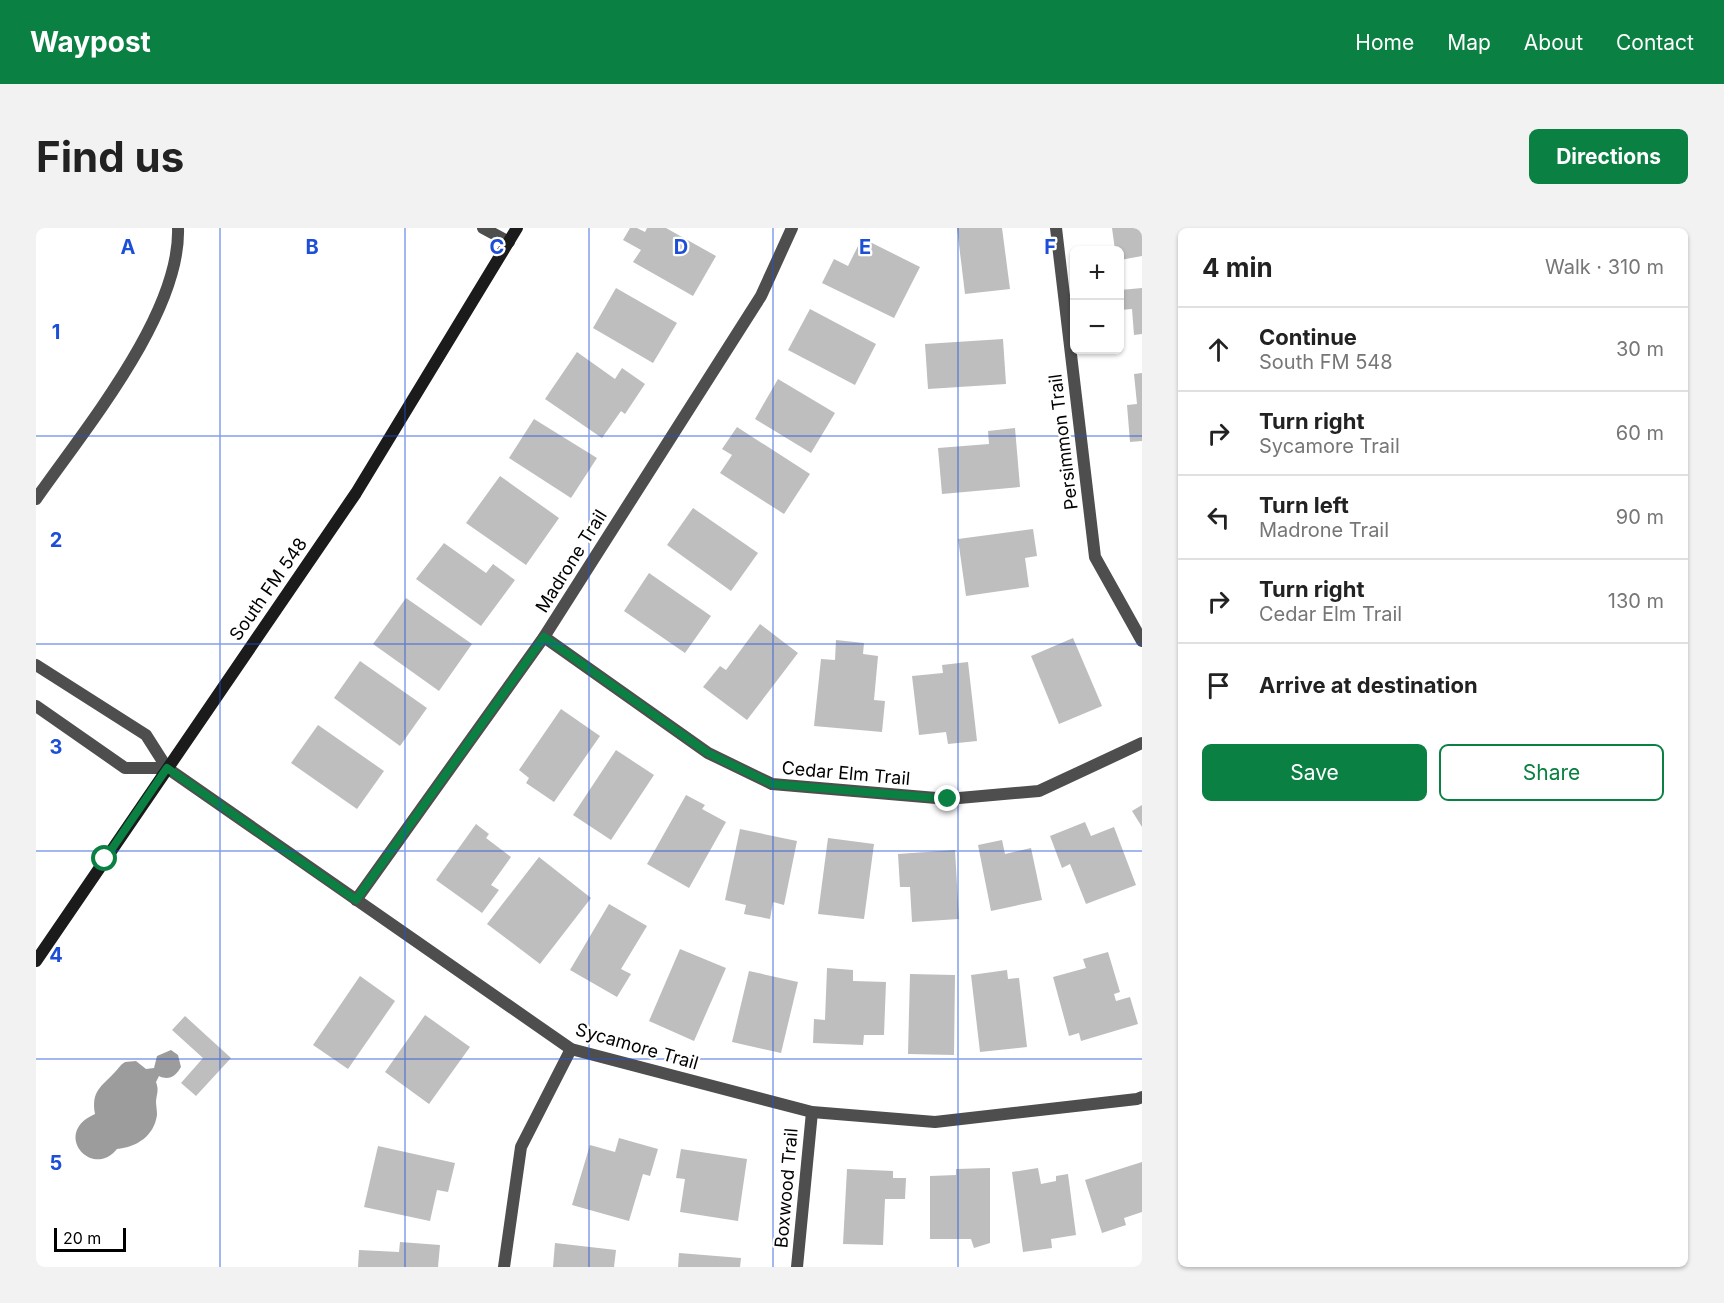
<!DOCTYPE html>
<html lang="en">
<head>
<meta charset="utf-8">
<style>
	:root { --surface:#fff; --page:#f2f2f2; --text:#222; --muted:#767676; --line:#e0e0e0; --accent:#0b8043 }
	body { margin:0; font-family:Inter,sans-serif; background:var(--page); color:var(--text) }
	.controls { position:absolute; right:18px; top:18px; display:grid; overflow:hidden; border-radius:9px; box-shadow:0 2px 4px #0004 }
	.controls button { width:54px; height:54px; display:grid; place-items:center; padding:0; border:0; border-bottom:2px solid var(--line); background:var(--surface); color:var(--text); font:30px sans-serif }
	.scale { position:absolute; left:18px; bottom:15px; width:72px; box-sizing:border-box; padding-left:6px; border:3px solid #000; border-top:0; font-size:16px; line-height:21px; white-space:nowrap; color:#000; -webkit-text-stroke:4px #fff; paint-order:stroke }
	.stop { position:absolute; width:18px; height:18px; margin:-14px; border:4px solid #0b8043; border-radius:50%; background:#fff }
	.stop.end { background:#0b8043; border-color:#fff; box-shadow:0 2px 6px #0008 }
	.list { margin:0; padding:0; list-style:none }
	h2 { display:flex; justify-content:space-between; align-items:center; height:78px; margin:0; padding:0 24px; font-size:26px }
	h2 small { font-size:20px; font-weight:400; color:var(--muted) }
	.list li { display:grid; grid-template-columns:39px 1fr auto; gap:18px; align-items:center; box-sizing:border-box; height:84px; padding:0 24px; border-top:2px solid var(--line) }
	.list b { display:block; font-size:22px; white-space:nowrap }
	.list p { margin:0; font-size:20px; white-space:nowrap; color:var(--muted) }
	.list em { font-size:20px; font-style:normal; color:var(--muted) }
	.actions { display:flex; gap:12px; padding:18px 24px }
	.actions a { flex:1; padding:14px 0; border:2px solid var(--accent); border-radius:9px; text-align:center; font-size:21px; color:var(--accent) }
	.actions .main { background:var(--accent); color:#fff }
	.icon { flex:none; width:33px; height:33px; fill:none; stroke:currentColor; stroke-width:2; stroke-linecap:round; stroke-linejoin:round }
	.map { position:relative; flex:none; width:1106px; height:1039px; overflow:hidden; border-radius:9px }
	header { display:flex; align-items:center; gap:36px; box-sizing:border-box; height:84px; padding:0 30px; background:var(--accent); color:#fff }
	header strong { font-size:28px }
	nav { display:flex; gap:33px; margin-inline-start:auto; font-size:21px }
	.intro { display:flex; align-items:center; justify-content:space-between; box-sizing:border-box; height:144px; padding:0 36px }
	h1 { margin:0; font-size:42px }
	.button { padding:15px 27px; border-radius:9px; background:var(--accent); color:#fff; font-size:21px; font-weight:700 }
	main { display:flex; gap:36px; padding:0 36px }
	aside { flex:1; background:var(--surface); border-radius:9px; box-shadow:0 2px 4px #0004 }
	.map>svg:first-child { display:block }
	.water { fill:#9c9c9c }
	.building { fill:#bebebe }
	.lines { fill:none; stroke-linecap:round; stroke-linejoin:round }
	.street { stroke:#4e4e4e; stroke-width:12 }
	.secondary { stroke:#1b1b1b; stroke-width:12 }
	.route { stroke:#0b8043; stroke-width:8 }
	.grid { fill:none; stroke:#1d4ed8; stroke-width:1.5; stroke-opacity:0.55 }
	.labels { text-anchor:middle; dominant-baseline:central; stroke-width:4.5; stroke-linejoin:round; paint-order:stroke }
	.street-label { font-size:18px; fill:#000; stroke:#fff }
	.grid-label { font-size:20px; text-anchor:middle; font-weight:bold; fill:#1d4ed8; stroke:#fff; stroke-width:4.5; stroke-linejoin:round; paint-order:stroke }
</style>
</head>
<body>
<header>
<strong>Waypost</strong>
<nav><a>Home</a><a>Map</a><a>About</a><a>Contact</a></nav>
</header>
<div class="intro"><h1>Find us</h1><a class="button">Directions</a></div>
<main>
<div class="map">
<svg width="1106" height="1039" viewBox="0 0 1106 1039">
	<rect width="100%" height="100%" fill="#fff"/>
	<!-- water -->
	<path class="water" d="M135,822L142,827L145,839C140,848 133,853 123,848L120,854C123,862 121,865 120,873C120,877 121,882 121,887C118,908 101,919 81,921C56,952 15,905 59,886C55,863 65,859 79,844C83,840 84,837 89,834L100,833L110,841L118,840L121,828Z"/>
	<!-- building -->
	<g class="building">
		<path d="M594,0H601L609,4L611,0H630L680,28L657,68L597,34L605,22L587,12Z"/>
		<path d="M921,0H966L974,61L929,66Z"/>
		<path d="M1076,0H1106V28L1084,32V22H1079Z"/>
		<path d="M826,10L884,39L858,90L786,55L798,31L812,38Z"/>
		<path d="M580,60L641,95L617,135L557,100Z"/>
		<path d="M1106,60V106L1098,107L1096,81L1084,82V62Z"/>
		<path d="M774,81L840,116L819,157L752,122Z"/>
		<path d="M967,111L970,156L892,161L889,116Z"/>
		<path d="M541,124L579,151L586,140L609,156L589,186L585,183L566,210L509,171Z"/>
		<path d="M1106,145V213L1094,214L1091,177L1101,176L1098,146Z"/>
		<path d="M742,151L799,185L775,225L719,191Z"/>
		<path d="M498,191L561,230L535,270L473,230Z"/>
		<path d="M701,199L774,246L748,286L684,245L696,227L686,221Z"/>
		<path d="M979,200L984,259L906,266L902,220L953,216L952,203Z"/>
		<path d="M464,248L523,290L490,337L430,295Z"/>
		<path d="M657,280L722,325L695,363L631,317Z"/>
		<path d="M997,301L1001,328L989,330L993,359L930,368L922,311Z"/>
		<path d="M408,315L450,345L457,336L479,352L445,398L380,351Z"/>
		<path d="M613,345L675,388L649,425L588,383Z"/>
		<path d="M370,370L436,416L403,463L337,416Z"/>
		<path d="M724,396L762,425L711,492L667,459L684,438L690,442Z"/>
		<path d="M1037,410L1066,478L1023,496L995,428Z"/>
		<path d="M800,412L828,415L827,426L842,428L838,472L849,473L846,504L778,498L785,431L799,432Z"/>
		<path d="M324,433L391,480L364,518L298,470Z"/>
		<path d="M932,434L941,513L912,516L910,504L883,507L876,448L907,445L906,437Z"/>
		<path d="M525,481L564,508L518,574L490,555L493,550L483,542Z"/>
		<path d="M282,497L348,543L321,581L255,535Z"/>
		<path d="M580,522L618,547L575,612L537,587Z"/>
		<path d="M650,567L669,577L666,581L690,594L653,660L611,636Z"/>
		<path d="M1106,577V599L1096,583Z"/>
		<path d="M1049,594L1055,608L1078,599L1100,657L1050,676L1034,636L1026,640L1014,608Z"/>
		<path d="M440,596L453,606L450,610L475,629L455,657L463,662L446,685L400,652Z"/>
		<path d="M704,601L761,613L748,677L737,674L734,691L708,686L710,677L689,672Z"/>
		<path d="M792,610L838,616L828,691L782,686Z"/>
		<path d="M966,612L969,626L995,620L1006,672L955,683L942,617Z"/>
		<path d="M919,622L923,691L876,694L874,659H864L862,626Z"/>
		<path d="M503,629L555,670L504,736L451,696Z"/>
		<path d="M573,676L611,698L585,741L595,746L581,769L534,742Z"/>
		<path d="M644,721L690,740L658,813L613,793Z"/>
		<path d="M1072,724L1084,764L1078,766L1080,773L1094,769L1102,796L1045,813L1043,805L1033,808L1017,749L1050,740L1047,731Z"/>
		<path d="M791,740L817,742V753L850,754L848,807H828L827,817L777,815L778,791L789,792Z"/>
		<path d="M971,742L972,751L983,750L991,819L944,824L935,747Z"/>
		<path d="M713,743L762,754L745,825L696,814Z"/>
		<path d="M874,746L919,747L918,827L872,826Z"/>
		<path d="M324,748L359,773L312,841L277,817Z"/>
		<path d="M389,787L434,819L393,876L349,844Z"/>
		<path d="M149,788L195,830L160,868L145,855L167,830L136,802Z"/>
		<path d="M583,910L622,921L614,948L607,946L593,993L536,977L554,917L579,924Z"/>
		<path d="M342,918L419,935L412,964L401,962L394,993L328,979Z"/>
		<path d="M645,921L711,931L702,993L644,984L649,951L640,950Z"/>
		<path d="M1106,934V984L1088,990L1090,997L1066,1005L1049,952Z"/>
		<path d="M954,940V1015L938,1020L935,1011H894V948L920,947V941Z"/>
		<path d="M1002,940L1005,956L1020,953V948L1032,946L1040,1007L1015,1011L1016,1020L987,1024L976,944Z"/>
		<path d="M811,941L857,943V950H870L869,971H849L847,1017L807,1016Z"/>
		<path d="M364,1014L404,1017L402,1039H322L323,1022L363,1024Z"/>
		<path d="M519,1015L580,1022L578,1039H517Z"/>
		<path d="M643,1025L705,1030L704,1039H642Z"/>
	</g>
	<g class="lines">
		<!-- street -->
		<g class="street">
			<path d="M447,0L473,14"/>
			<path d="M1020,0L1059,329L1106,413"/>
			<path d="M0,271C48,202 145,86 142,0"/>
			<path d="M508,409L672,525L736,556L912,571L1003,563L1106,515"/>
			<path d="M0,437L110,507L131,540L535,821L776,884L899,894L1101,871L1106,869"/>
			<path d="M0,478L89,540H131"/>
			<path d="M320,672L508,409L725,68L756,0"/>
			<path d="M468,1039L485,919L535,821"/>
			<path d="M761,1039L776,884"/>
		</g>
		<!-- secondary -->
		<path class="secondary" d="M0,733L320,265L481,0"/>
	</g>
	<g class="lines">
		<!-- route -->
		<path class="route" d="M69,631L131,540L320,672L508,409L672,525L736,556L912,571"/>
	</g>
	<!-- grid -->
	<path class="grid" d="M184,0V1039M369,0V1039M553,0V1039M737,0V1039M922,0V1039M0,208H1106M0,416H1106M0,623H1106M0,831H1106"/>
	<g class="labels">
		<!-- street labels -->
		<g class="street-label">
			<text transform="translate(1027 214) rotate(-97)">Persimmon Trail</text>
			<text transform="translate(535 333) rotate(-58)">Madrone Trail</text>
			<text transform="translate(232 361) rotate(-55)">South FM 548</text>
			<text transform="translate(810 545) rotate(5)">Cedar Elm Trail</text>
			<text transform="translate(601 818) rotate(16)">Sycamore Trail</text>
			<text transform="translate(750 960) rotate(-85)">Boxwood Trail</text>
		</g>
	</g>
	<g class="grid-label">
		<text x="92" y="26">A</text>
		<text x="276" y="26">B</text>
		<text x="461" y="26">C</text>
		<text x="645" y="26">D</text>
		<text x="829" y="26">E</text>
		<text x="1014" y="26">F</text>
		<text x="20" y="111">1</text>
		<text x="20" y="319">2</text>
		<text x="20" y="526">3</text>
		<text x="20" y="734">4</text>
		<text x="20" y="942">5</text>
	</g>
</svg>
<div class="controls">
<button>+</button>
<button>−</button>
</div>
<div class="scale">20 m</div>
<div class="stop" style="left:69px;top:631px"></div>
<div class="stop end" style="left:912px;top:571px"></div>
</div>
<aside>
<h2>4 min<small>Walk · 310 m</small></h2>
<ul class="list">
<li><svg class="icon" aria-label="ahead" viewBox="0 0 24 24"><path d="M12 20V5M6 11l6-6 6 6"/></svg><div><b>Continue</b><p>South FM 548</p></div><em>30 m</em></li>
<li><svg class="icon" aria-label="right" viewBox="0 0 24 24"><path d="M7 20v-9h11M14 6l5 5-5 5"/></svg><div><b>Turn right</b><p>Sycamore Trail</p></div><em>60 m</em></li>
<li><svg class="icon" aria-label="left" viewBox="0 0 24 24"><path d="M17 20v-9H6M10 6l-5 5 5 5"/></svg><div><b>Turn left</b><p>Madrone Trail</p></div><em>90 m</em></li>
<li><svg class="icon" aria-label="right" viewBox="0 0 24 24"><path d="M7 20v-9h11M14 6l5 5-5 5"/></svg><div><b>Turn right</b><p>Cedar Elm Trail</p></div><em>130 m</em></li>
<li><svg class="icon" aria-label="arrive" viewBox="0 0 24 24"><path d="M6 21V4h12l-3 4 3 4H6"/></svg><div><b>Arrive at destination</b></div></li>
</ul>
<div class="actions"><a class="main">Save</a><a>Share</a></div>
</aside>
</main>
</body>
</html>
